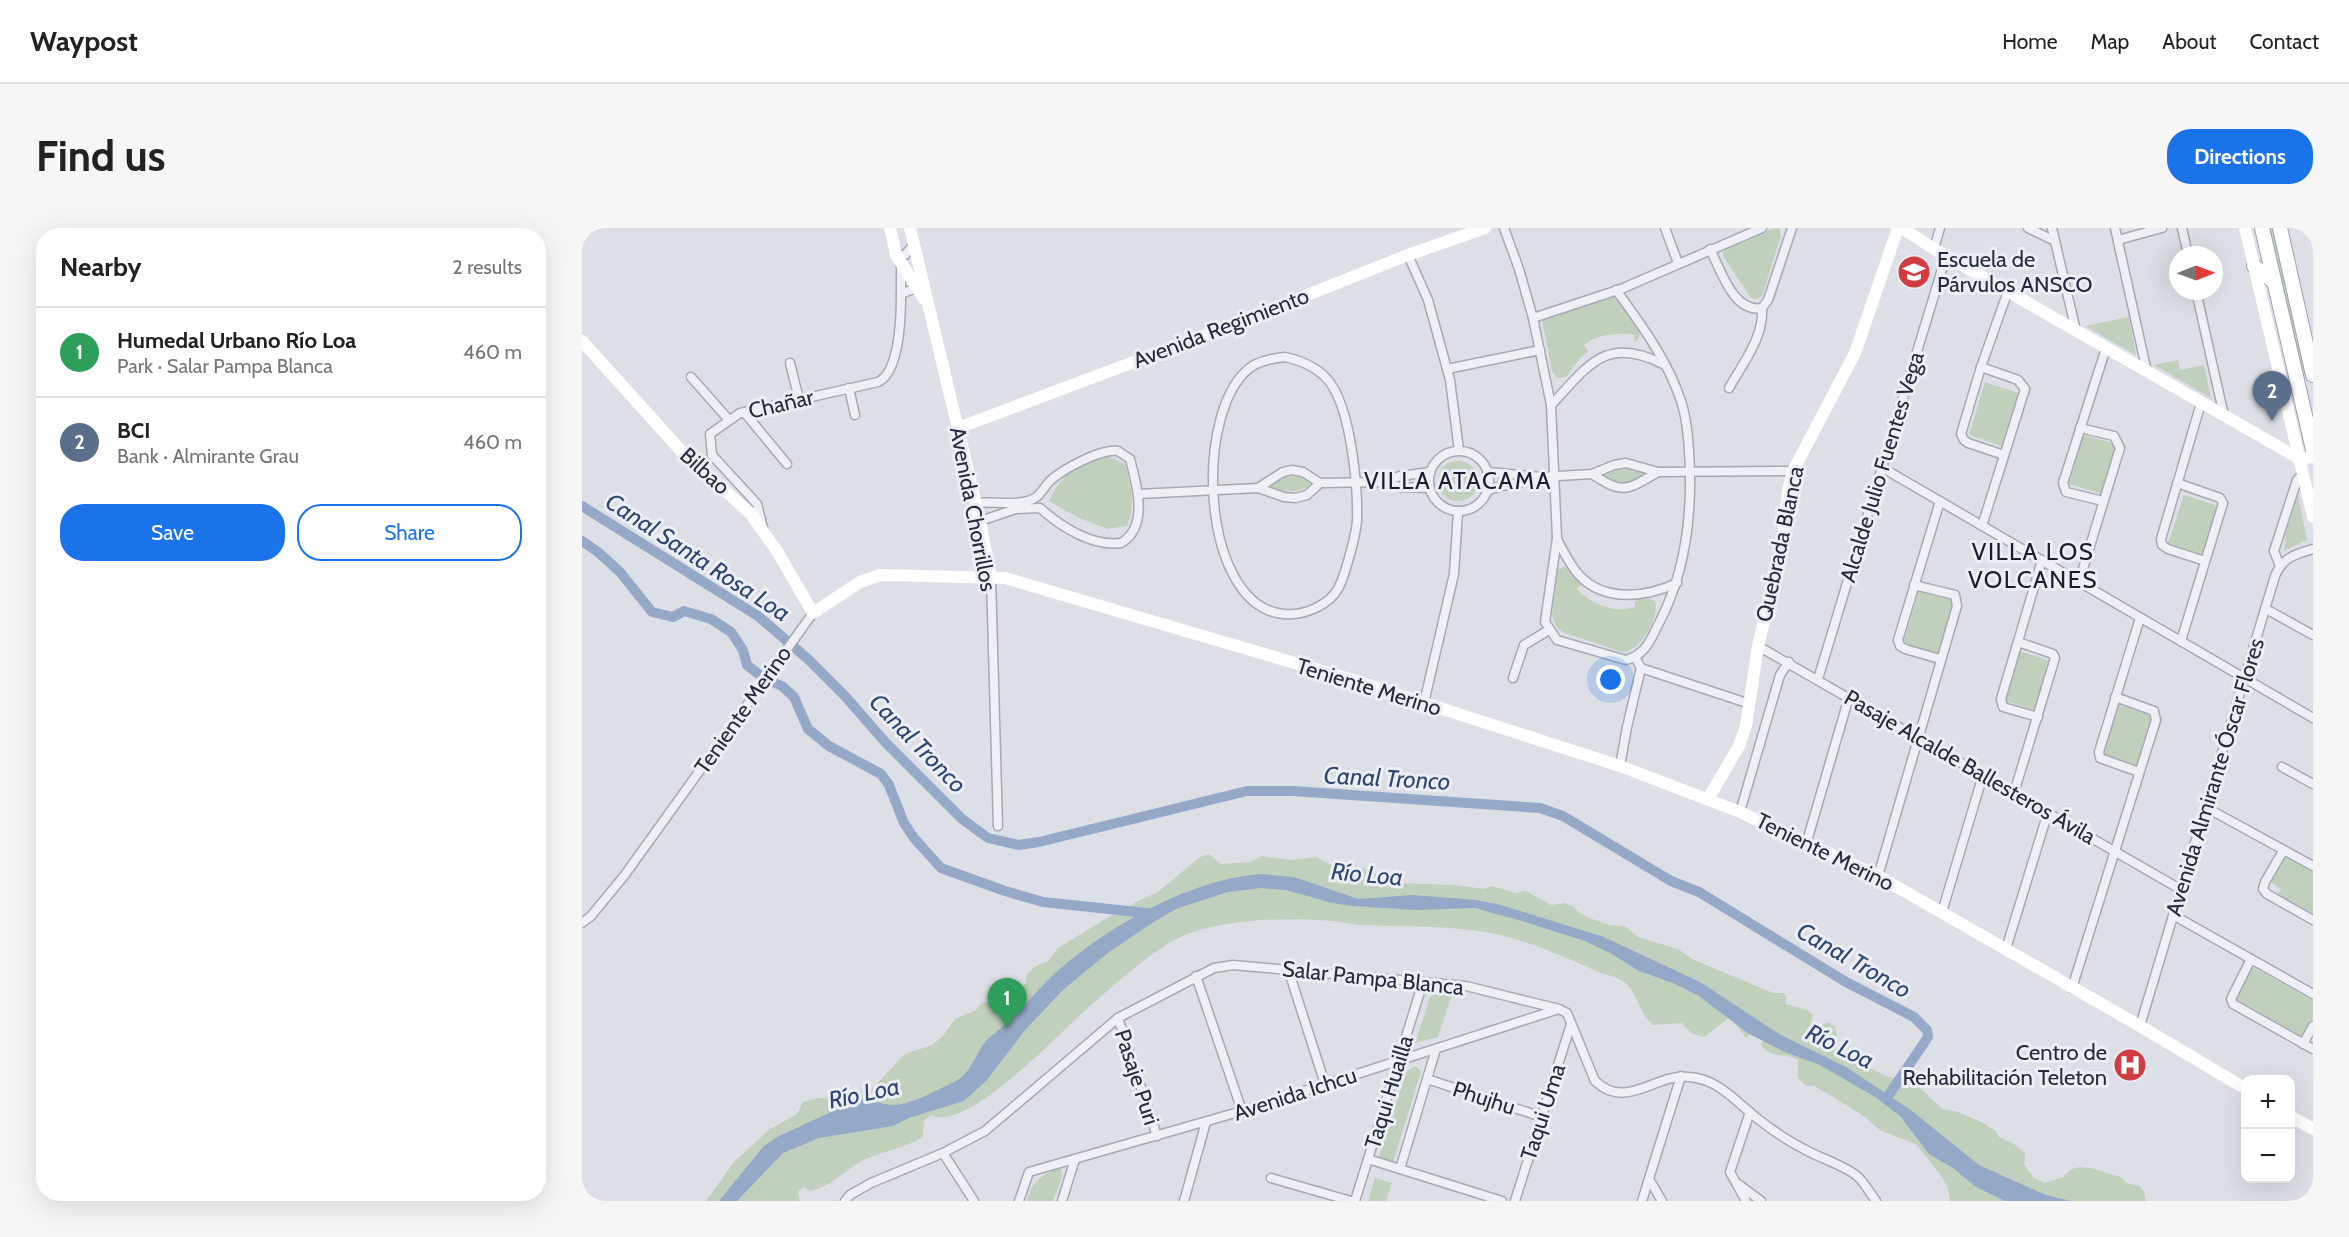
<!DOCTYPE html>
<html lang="en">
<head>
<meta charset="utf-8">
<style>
	:root { --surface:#fff; --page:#f6f6f6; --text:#222; --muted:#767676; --line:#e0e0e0; --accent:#1a73e8 }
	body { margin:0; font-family:Cabin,sans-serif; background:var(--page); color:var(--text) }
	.controls { position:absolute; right:18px; bottom:18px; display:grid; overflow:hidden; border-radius:12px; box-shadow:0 6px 24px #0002 }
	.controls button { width:54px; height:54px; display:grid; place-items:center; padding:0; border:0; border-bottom:2px solid var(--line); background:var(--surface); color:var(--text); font:30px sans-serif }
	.compass { position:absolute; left:1587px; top:18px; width:54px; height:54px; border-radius:50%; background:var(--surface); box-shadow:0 6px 24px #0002; rotate:89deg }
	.you { position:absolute; left:1029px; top:452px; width:21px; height:21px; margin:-15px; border:4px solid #fff; border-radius:50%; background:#1a73e8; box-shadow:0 0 0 9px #1a73e833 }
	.badge { display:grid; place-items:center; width:39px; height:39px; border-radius:50%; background:var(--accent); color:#fff; font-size:20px; font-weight:700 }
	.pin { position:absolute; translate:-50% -50px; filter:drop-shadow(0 2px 3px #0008) }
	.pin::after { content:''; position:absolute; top:32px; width:21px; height:18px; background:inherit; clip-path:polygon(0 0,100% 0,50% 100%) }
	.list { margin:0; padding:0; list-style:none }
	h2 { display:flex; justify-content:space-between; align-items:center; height:78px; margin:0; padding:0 24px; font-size:26px }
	h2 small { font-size:20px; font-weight:400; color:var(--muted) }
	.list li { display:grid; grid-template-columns:39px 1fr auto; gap:18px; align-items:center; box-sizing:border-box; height:90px; padding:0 24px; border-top:2px solid var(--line) }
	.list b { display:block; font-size:22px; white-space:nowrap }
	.list p { margin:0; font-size:20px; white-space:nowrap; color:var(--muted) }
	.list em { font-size:20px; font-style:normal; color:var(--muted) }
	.actions { display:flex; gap:12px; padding:18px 24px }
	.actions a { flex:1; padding:14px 0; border:2px solid var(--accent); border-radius:24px; text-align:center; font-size:21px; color:var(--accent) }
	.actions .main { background:var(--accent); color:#fff }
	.map { position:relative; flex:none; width:1731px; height:973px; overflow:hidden; border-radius:24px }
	header { display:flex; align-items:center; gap:36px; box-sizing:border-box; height:84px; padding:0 30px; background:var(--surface); border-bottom:2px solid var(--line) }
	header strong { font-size:28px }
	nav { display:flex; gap:33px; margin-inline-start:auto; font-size:21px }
	.intro { display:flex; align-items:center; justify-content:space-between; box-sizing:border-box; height:144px; padding:0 36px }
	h1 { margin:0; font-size:42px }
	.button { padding:15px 27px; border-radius:24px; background:var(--accent); color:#fff; font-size:21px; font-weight:700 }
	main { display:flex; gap:36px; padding:0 36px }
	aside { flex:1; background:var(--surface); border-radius:24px; box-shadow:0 6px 24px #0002 }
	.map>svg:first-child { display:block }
	.green { fill:#c0d0bd }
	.water { fill:#95a8c8 }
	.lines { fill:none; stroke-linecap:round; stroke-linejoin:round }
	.canal { stroke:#95a8c8; stroke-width:10 }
	.street-casing { stroke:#a5a9b3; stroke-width:11 }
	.primary-casing { stroke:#9ba2b2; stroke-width:16 }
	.street { stroke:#eef0f5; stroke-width:8 }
	.secondary { stroke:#fff; stroke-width:12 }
	.primary { stroke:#fff; stroke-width:14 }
	.labels { text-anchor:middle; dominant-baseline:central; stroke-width:6; stroke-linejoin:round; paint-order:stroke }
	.poi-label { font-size:22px; fill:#252b3d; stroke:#ebeef4; text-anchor:start }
	.street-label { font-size:22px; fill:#252b3d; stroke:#ebeef4 }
	.neighbourhood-label { font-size:24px; letter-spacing:1.5px; fill:#181d2d; stroke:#ebeef4 }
	.water-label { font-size:24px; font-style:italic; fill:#2f4671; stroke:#ebeef4 }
</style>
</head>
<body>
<header>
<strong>Waypost</strong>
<nav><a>Home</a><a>Map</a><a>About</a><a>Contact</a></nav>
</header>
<div class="intro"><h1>Find us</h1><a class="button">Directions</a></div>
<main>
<aside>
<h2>Nearby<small>2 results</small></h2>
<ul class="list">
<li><span class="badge" style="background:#2e9e5b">1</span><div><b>Humedal Urbano Río Loa</b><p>Park · Salar Pampa Blanca</p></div><em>460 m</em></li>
<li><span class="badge" style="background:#5c6f8a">2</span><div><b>BCI</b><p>Bank · Almirante Grau</p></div><em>460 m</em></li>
</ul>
<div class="actions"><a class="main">Save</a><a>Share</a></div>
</aside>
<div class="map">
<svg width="1731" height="973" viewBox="0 0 1731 973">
	<rect width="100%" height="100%" fill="#dcdfe6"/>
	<!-- green -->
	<g class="green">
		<path d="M1193,0L1198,1L1199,8L1180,68L1173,71L1169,70L1141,28V24L1146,17Z"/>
		<path d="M1684,0H1691L1725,154L1710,110Z"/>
		<path d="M1030,67L1055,98L1058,103L1057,111L1052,114L1053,107C1036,104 1016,106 1002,117L1006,124L998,130L984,149L975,150L970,143L960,91Z"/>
		<path d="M1547,89L1554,127L1503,98Z"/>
		<path d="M1596,132L1598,142L1622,137L1629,170L1572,137Z"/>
		<path d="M1403,154L1436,165L1419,218L1387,207Z"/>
		<path d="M1501,207L1534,216L1520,266L1487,256Z"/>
		<path d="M525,228L543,236C549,258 554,277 545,298L525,301L495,289L467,273C482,241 495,240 525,228Z"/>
		<circle cx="876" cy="253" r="20"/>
		<path d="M1033,240H1056L1067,246C1050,257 1036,256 1019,248Z"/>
		<path d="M703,248L723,249L729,255C717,268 701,263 687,259Z"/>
		<path d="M1602,267L1636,278L1620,326L1586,315Z"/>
		<path d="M1716,267L1725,312L1702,323L1704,305Z"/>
		<path d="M984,338H988L1000,355L995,361C1008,376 1033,386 1053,379V373L1065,370L1073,373C1078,388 1059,424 1040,424L980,404L974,398L970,388L975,344L978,340Z"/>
		<path d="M1337,362L1372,372L1357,426L1321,416Z"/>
		<path d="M1438,423L1468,433L1453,482L1423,473Z"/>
		<path d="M1537,477L1572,489L1556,538L1521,526Z"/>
		<path d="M627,626L639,636L668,634L680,628L708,632L734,629L755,640H781L817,655L873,657L902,661L910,658L933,665L944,663L969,677L982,675L991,678L998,685L1010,691L1027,697L1043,698L1056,709L1096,721L1110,731L1191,765H1201L1204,768V776L1225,782L1231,787L1229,794L1236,803L1240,797L1246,794L1253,799L1255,806L1252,812V818L1278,839H1286L1304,848L1332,854L1360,881L1376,884L1401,895L1414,903L1417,909L1432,916L1443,925L1442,936L1451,949L1463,955L1481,949L1489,941L1499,939L1509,940L1539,949L1544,955L1558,958L1562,964L1564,973H1368L1366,960L1360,949L1334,916L1297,902L1283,889L1248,867L1232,858H1224L1216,850V832C1201,823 1195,834 1179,817L1182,811L1170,804L1164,810L1148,789L1122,809L1109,805L1100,795L1071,797C1057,786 1054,760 1041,753C1032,748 1021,746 1012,742C979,727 944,712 909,705C866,697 822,699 778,697C769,696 760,694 751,693C708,689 652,691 611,704C581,713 539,751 515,772C485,796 387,906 349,887L342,893L341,909C323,920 303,923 284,931C264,940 250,959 228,963L221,959L216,964L218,973H124L152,934L188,901L215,886L221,874L236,870L266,871L286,865L323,826L350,817L361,808L373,791L394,782L399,775L423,771L444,755L445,746L452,739L466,733L476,720L535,684L548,679L554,674L576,664L618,629Z"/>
		<path d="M1699,626L1731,644V688L1695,668L1699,661L1684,651Z"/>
		<path d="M1670,739L1731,772V790L1721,809L1652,772Z"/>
		<path d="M856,764L870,767L856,809L833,815L848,769Z"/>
		<path d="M831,839H835L839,844L811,934L808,936L798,933L797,929L824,844Z"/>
		<path d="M476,941H479C482,951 474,963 471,973H445C451,954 457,948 476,941Z"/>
		<path d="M793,950L810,955L804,973H786Z"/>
	</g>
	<!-- water -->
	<path class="water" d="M678,646L712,649L776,671L831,667L894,672L919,677L1022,709L1120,755L1197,806L1264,839L1330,883L1397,937L1464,967L1489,973H1423L1394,959L1371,940L1347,926L1318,888L1293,869L1238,837L1203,824L1167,806L1117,768L1091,755L1057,743L1028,725L1003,713L940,693L893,680L834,682L770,678L750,675L704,662L679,660L646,664L596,680L573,693L527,724L481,762L444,801L404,853L382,873L327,890L311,898L237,910L201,925L155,973H137L181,919L197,908L275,872C290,870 302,878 315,877C334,874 357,861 374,853C390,845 394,822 407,810C415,803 423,797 431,789C447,774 461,755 479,740C530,696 610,651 678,646Z"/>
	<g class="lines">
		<!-- canal -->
		<g class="canal">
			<path d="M0,278L176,388L227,432L263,468L304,515L380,591L406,610L436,617L457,614L665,563H711L958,580L981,588L1089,653L1117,664L1264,754L1332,789L1345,802L1346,809L1304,871"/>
			<path d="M0,313L16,324L38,344L70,384L91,389L102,383L129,391L149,404L161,422L165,437L183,451L200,458L212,469L226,501L247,518L299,546L307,557L322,595L332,610L359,640L423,663L461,674L574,686"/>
		</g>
		<defs>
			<g id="street">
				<path d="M922,0L937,41L951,90L969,177L975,310L963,394L975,412L1044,432C1063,427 1068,413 1076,397C1105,343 1111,283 1107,223C1106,207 1104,188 1099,173C1086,133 1059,96 1034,62"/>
				<path d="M1083,0L1096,35"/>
				<path d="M1446,0L1473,13"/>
				<path d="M1470,0L1494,103"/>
				<path d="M1533,0L1565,144"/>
				<path d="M1600,0L1606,27"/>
				<path d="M1536,12L1580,0"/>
				<path d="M1128,21C1139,42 1151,85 1180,80"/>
				<path d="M1352,21L1358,0"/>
				<path d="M314,27H323L332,16"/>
				<path d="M826,27L846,72L868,152L877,222"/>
				<path d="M319,35V66L334,60"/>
				<path d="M1614,63L1642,188"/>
				<path d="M951,90L1039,61L1180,0"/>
				<path d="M703,129C721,133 738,140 749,156C769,185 776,258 775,293C774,307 763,347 757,359C748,377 722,388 702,386C617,379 610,175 672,137C682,132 692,130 703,129Z"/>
				<path d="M208,135L217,171"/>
				<path d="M1399,139L1436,152L1443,161L1400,298"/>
				<path d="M865,141L958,122"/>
				<path d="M109,149L146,191"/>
				<path d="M267,160L273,187"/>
				<path d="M1147,160C1161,135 1182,109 1180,80L1186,72L1210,0"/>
				<path d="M1619,175L1579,311L1580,317L1586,321L1623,333"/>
				<path d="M969,177C1006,138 1023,107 1081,136"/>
				<path d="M162,184L205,236"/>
				<circle cx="877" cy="253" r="30"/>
				<path d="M1422,227L1386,215L1382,212L1379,206L1399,139L1426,63"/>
				<path d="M1299,239L1731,490"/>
				<path d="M906,244L960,249L1010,246L1032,237L1044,235L1076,244L1211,243"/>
				<path d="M1010,246C1041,267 1045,262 1076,244"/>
				<path d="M801,254L818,248L848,244"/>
				<path d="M1595,255L1638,270L1641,275L1599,413"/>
				<path d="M676,260L701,244L710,242L721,244L738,255L801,254L818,259L847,260"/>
				<path d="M905,263C922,254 939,258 956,250"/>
				<path d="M556,266L676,260L702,269L713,270L725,267L738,255"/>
				<path d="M1358,273L1316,412L1318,418L1323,421L1358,431"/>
				<path d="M1521,273L1484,264L1481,255L1524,120"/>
				<path d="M393,275C411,273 437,279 453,270C460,266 463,257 469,252C483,240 518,221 536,223L548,231C555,257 567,299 539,315C510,319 478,298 458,280L434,281L398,293"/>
				<path d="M181,300L175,276L130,227L128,206L158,185L296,154C318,144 319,87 319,66"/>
				<path d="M975,311C981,323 988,337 997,347C1023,375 1065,369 1095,355"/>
				<path d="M1698,338L1692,323L1715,252L1721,246"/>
				<path d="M409,350L416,598"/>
				<path d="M1497,354L1538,220L1532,208L1498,200"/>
				<path d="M1684,381L1731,407"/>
				<path d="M1176,418L1598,661"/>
				<path d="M1053,429L1059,440L1168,476"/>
				<path d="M931,450L942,417L967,402"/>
				<path d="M1236,451L1364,28"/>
				<path d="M842,475L872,346L876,284"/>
				<path d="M1456,489L1421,479L1419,471L1460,332"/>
				<path d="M1038,538L1045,499L1059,440"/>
				<path d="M1700,539L1731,556"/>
				<path d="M1557,544L1518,530L1517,524L1558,390"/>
				<path d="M1432,565L1473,430L1471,426L1436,414"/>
				<path d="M1625,580L1731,638"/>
				<path d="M1158,584L1198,447L1207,434"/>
				<path d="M1225,613L1267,469"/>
				<path d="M1701,623L1683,654L1681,661L1685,666L1731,692"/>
				<path d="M1296,648L1375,378L1373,367L1332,357"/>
				<path d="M1360,684L1401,547"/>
				<path d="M1591,687L1731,766"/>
				<path d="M0,695L9,688L42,648L231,385"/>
				<path d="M1424,721L1466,584"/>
				<path d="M1669,731L1649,771L1651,776L1731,821"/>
				<path d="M706,741L743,856"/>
				<path d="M614,748L660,883"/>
				<path d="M1490,760L1574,492L1572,483L1533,469"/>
				<path d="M536,790L575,908"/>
				<path d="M1558,798L1693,348C1700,330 1713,326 1731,321"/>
				<path d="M1721,816L1731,798"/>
				<path d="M845,851L960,889"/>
				<path d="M361,925L392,973"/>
				<path d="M786,931L920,973"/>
				<path d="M818,941L854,821"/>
				<path d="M689,950L769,973"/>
				<path d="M1067,951L1080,973"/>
				<path d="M1156,956L1179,973"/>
				<path d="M263,973L268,967L289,955L361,925L403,903L536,790L632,740L651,737L884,758L977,781L985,785L1013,853C1045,883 1073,845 1107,849C1137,851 1154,874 1176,891C1190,902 1206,913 1222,921C1237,930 1262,937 1275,948C1282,954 1288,965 1294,973"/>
				<path d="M437,973L447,944L660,883L977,781"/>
				<path d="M480,973L493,931"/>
				<path d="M602,973L624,894"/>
				<path d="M773,973L841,754"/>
				<path d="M933,973L989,796"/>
				<path d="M1060,973L1099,848"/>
				<path d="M1164,973L1148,944L1168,884"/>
			</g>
			<g id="primary">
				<path d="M1680,0L1731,222"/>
				<path d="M1698,0L1731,147"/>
				<path d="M1672,38L1692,54"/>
			</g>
		</defs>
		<!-- street casing -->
		<use href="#street" class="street-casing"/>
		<!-- primary casing -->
		<use href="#primary" class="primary-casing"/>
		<!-- street -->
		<use href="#street" class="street"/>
		<!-- secondary -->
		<g class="secondary">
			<path d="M308,0L314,27L342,71"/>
			<path d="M328,0L398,293L409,350"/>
			<path d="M1320,0L1352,21L1718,231"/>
			<path d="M1663,0L1731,289"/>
			<path d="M0,113L102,226L168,285L195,323L231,385L278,354L298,347L423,350L774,453L1038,538L1158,584L1296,648L1558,798L1664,861"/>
			<path d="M376,200L632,104L826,27L903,0"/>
			<path d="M1718,231L1731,229"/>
			<path d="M1126,571L1157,518L1164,498L1176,418L1200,322L1206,262L1211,243L1273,125L1316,0"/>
			<path d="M1708,888L1731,901"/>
		</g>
		<!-- primary -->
		<use href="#primary" class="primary"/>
	</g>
	<!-- icons -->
	<defs>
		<symbol id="school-disc" viewBox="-11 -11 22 22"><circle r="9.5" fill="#cf3d43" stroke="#ebeef4"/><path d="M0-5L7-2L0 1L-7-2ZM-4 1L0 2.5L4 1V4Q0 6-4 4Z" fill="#fff"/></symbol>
		<symbol id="hospital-disc" viewBox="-11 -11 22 22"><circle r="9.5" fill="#cf3d43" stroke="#ebeef4"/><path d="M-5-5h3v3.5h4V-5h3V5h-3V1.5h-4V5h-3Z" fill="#fff"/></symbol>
	</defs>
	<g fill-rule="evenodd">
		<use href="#school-disc" x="1313" y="25" width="38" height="38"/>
		<use href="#hospital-disc" x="1529" y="818" width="38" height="38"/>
	</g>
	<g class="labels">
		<!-- poi labels -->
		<g class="poi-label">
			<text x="1355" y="31">Escuela de<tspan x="1355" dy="25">Párvulos ANSCO</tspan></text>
			<text x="1525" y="824" text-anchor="end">Centro de<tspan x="1525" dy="25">Rehabilitación Teleton</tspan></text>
		</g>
		<!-- street labels -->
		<g class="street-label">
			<text transform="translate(639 100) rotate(-21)">Avenida Regimiento</text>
			<text transform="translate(199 176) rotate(-13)">Chañar</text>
			<text transform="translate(1300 239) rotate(-73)">Alcalde Julio Fuentes Vega</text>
			<text transform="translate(123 243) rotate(42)">Bilbao</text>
			<text transform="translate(391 281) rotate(79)">Avenida Chorrillos</text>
			<text transform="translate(1198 316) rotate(-78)">Quebrada Blanca</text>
			<text transform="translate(787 459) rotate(17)">Teniente Merino</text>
			<text transform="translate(161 482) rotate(-55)">Teniente Merino</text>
			<text transform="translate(1388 539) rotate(30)">Pasaje Alcalde Ballesteros Ávila</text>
			<text transform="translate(1633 549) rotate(-73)">Avenida Almirante Óscar Flores</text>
			<text transform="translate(1243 624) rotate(26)">Teniente Merino</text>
			<text transform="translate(791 750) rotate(6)">Salar Pampa Blanca</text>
			<text transform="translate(555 849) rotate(72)">Pasaje Puri</text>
			<text transform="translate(807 864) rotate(-73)">Taqui Huailla</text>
			<text transform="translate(713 866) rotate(-18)">Avenida Ichcu</text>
			<text transform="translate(902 870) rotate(18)">Phujhu</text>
			<text transform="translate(961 884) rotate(-72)">Taqui Uma</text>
		</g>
		<!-- neighbourhood labels -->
		<g class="neighbourhood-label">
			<text x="876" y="252">VILLA ATACAMA</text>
			<text x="1451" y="323">VILLA LOS<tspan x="1451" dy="28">VOLCANES</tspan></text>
		</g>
		<!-- water labels -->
		<g class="water-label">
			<text transform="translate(116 329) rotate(33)">Canal Santa Rosa Loa</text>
			<text transform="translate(336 515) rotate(46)">Canal Tronco</text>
			<text transform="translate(805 550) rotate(3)">Canal Tronco</text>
			<text transform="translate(785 646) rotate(5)">Río Loa</text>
			<text transform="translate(1272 732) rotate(30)">Canal Tronco</text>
			<text transform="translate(1258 818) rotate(26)">Río Loa</text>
			<text transform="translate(282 865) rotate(-12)">Río Loa</text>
		</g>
	</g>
</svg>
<div class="controls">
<button>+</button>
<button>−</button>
</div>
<svg class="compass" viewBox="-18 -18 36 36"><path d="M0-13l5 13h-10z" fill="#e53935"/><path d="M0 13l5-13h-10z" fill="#767676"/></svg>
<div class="you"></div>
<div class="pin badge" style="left:425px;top:800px;background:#2e9e5b">1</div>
<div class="pin badge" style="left:1690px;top:193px;background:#5c6f8a">2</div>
</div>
</main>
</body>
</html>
